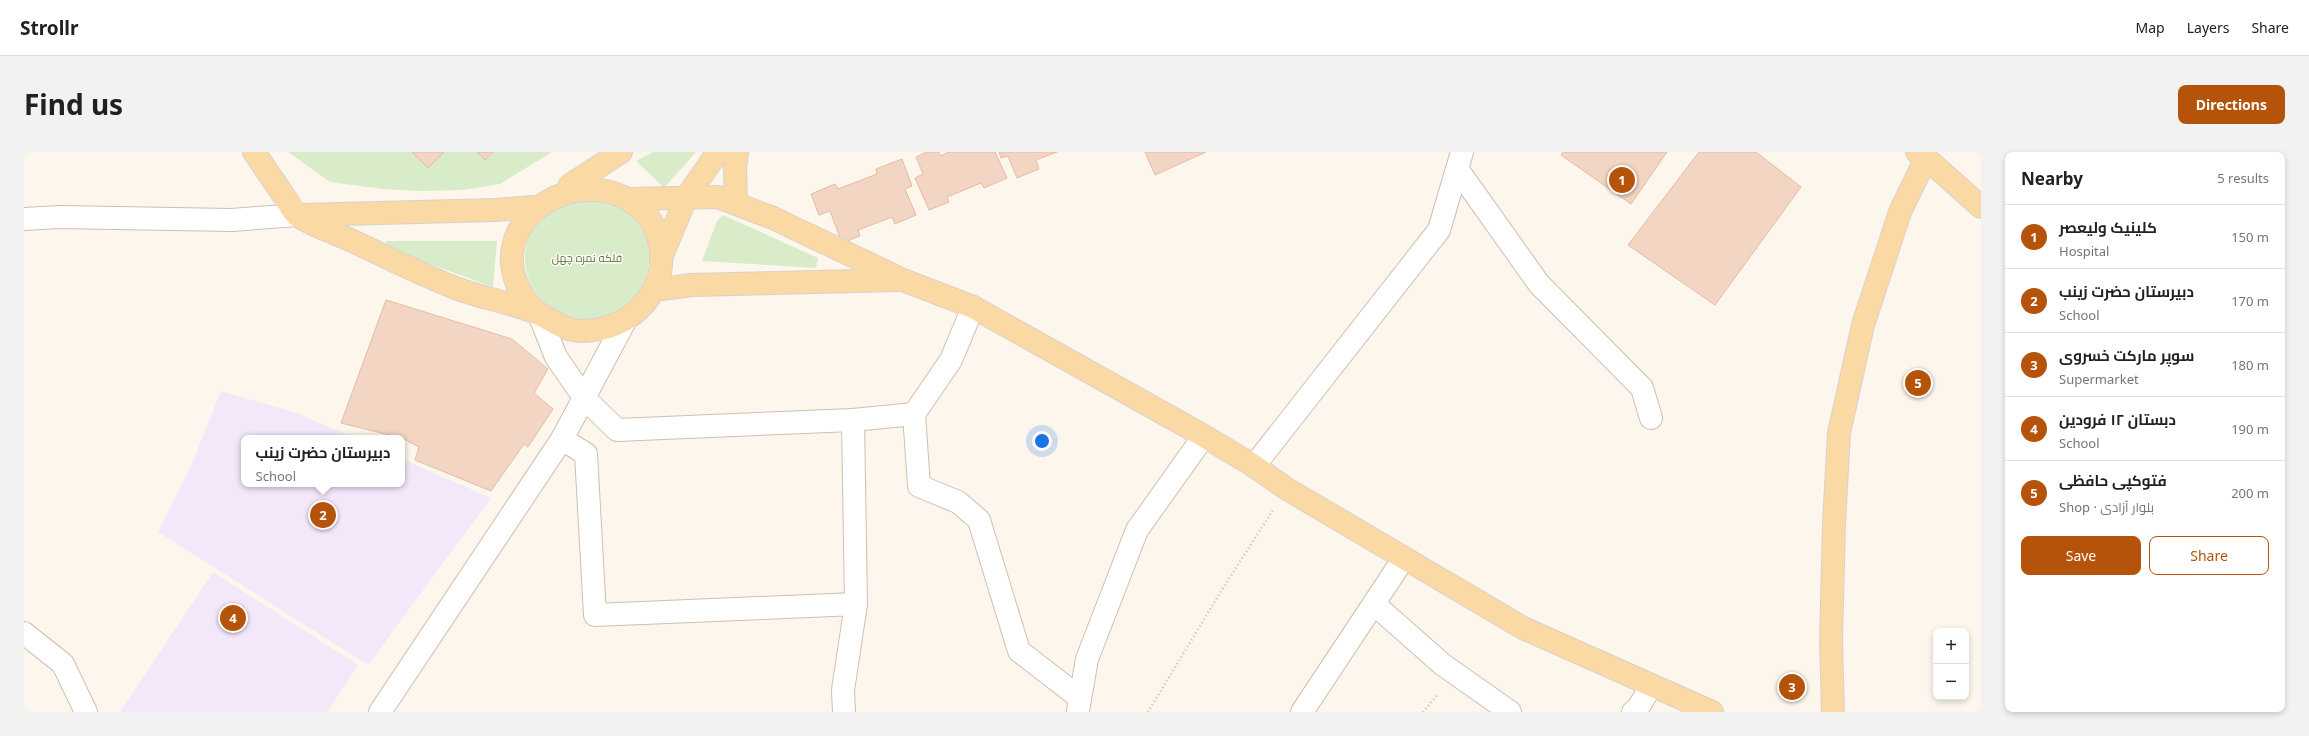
<!DOCTYPE html>
<html lang="en">
<head>
<meta charset="utf-8">
<style>
	:root { --surface:#fff; --page:#f2f2f2; --text:#202124; --muted:#757577; --line:#e0e0e0; --accent:#b45309 }
	body { margin:0; font-family:"Noto Sans",Cairo,sans-serif; background:var(--page); color:var(--text) }
	.controls { position:absolute; right:12px; bottom:12px; display:grid; overflow:hidden; border-radius:8px; box-shadow:0 2px 6px #0003 }
	.controls button { width:36px; height:36px; display:grid; place-items:center; padding:0; border:0; border-bottom:1px solid var(--line); background:var(--surface); color:var(--text); font:20px sans-serif }
	.you { position:absolute; left:1018px; top:289px; width:14px; height:14px; margin:-10px; border:3px solid #fff; border-radius:50%; background:#1a73e8; box-shadow:0 0 0 6px #1a73e833 }
	.badge { display:grid; place-items:center; width:26px; height:26px; border-radius:50%; background:var(--accent); color:#fff; font-size:13px; font-weight:700 }
	.pin { position:absolute; translate:-50% -50%; border:2px solid #fff; box-shadow:0 1px 4px #0006 }
	.popup { position:absolute; left:217px; top:283px; width:164px; height:52px; box-sizing:border-box; display:grid; place-content:center; border-radius:8px; background:var(--surface); filter:drop-shadow(0 1px 3px #0005); font-size:13px; white-space:nowrap; color:var(--muted) }
	.popup b { font-size:15px; color:var(--text) }
	.popup::after { content:''; position:absolute; left:50%; top:100%; margin-left:-8px; border:8px solid transparent; border-top-color:var(--surface) }
	.list { margin:0; padding:0; list-style:none }
	h2 { display:flex; justify-content:space-between; align-items:center; height:52px; margin:0; padding:0 16px; font-size:17px }
	h2 small { font-size:13px; font-weight:400; color:var(--muted) }
	.list li { display:grid; grid-template-columns:26px 1fr auto; gap:12px; align-items:center; box-sizing:border-box; height:64px; padding:0 16px; border-top:1px solid var(--line) }
	.list b { display:block; font-size:15px; white-space:nowrap }
	.list p { margin:0; font-size:13px; white-space:nowrap; color:var(--muted) }
	.list em { font-size:13px; font-style:normal; color:var(--muted) }
	.actions { display:flex; gap:8px; padding:12px 16px }
	.actions a { flex:1; padding:9px 0; border:1px solid var(--accent); border-radius:8px; text-align:center; font-size:14px; color:var(--accent) }
	.actions .main { background:var(--accent); color:#fff }
	.map { position:relative; flex:none; width:1957px; height:560px; overflow:hidden; border-radius:8px }
	header { display:flex; align-items:center; gap:24px; box-sizing:border-box; height:56px; padding:0 20px; background:var(--surface); border-bottom:1px solid var(--line) }
	header strong { font-size:19px }
	nav { display:flex; gap:22px; margin-inline-start:auto; font-size:14px }
	.intro { display:flex; align-items:center; justify-content:space-between; box-sizing:border-box; height:96px; padding:0 24px }
	h1 { margin:0; font-size:28px }
	.button { padding:10px 18px; border-radius:8px; background:var(--accent); color:#fff; font-size:14px; font-weight:700 }
	main { display:flex; gap:24px; padding:0 24px }
	aside { flex:1; background:var(--surface); border-radius:8px; box-shadow:0 2px 6px #0003 }
	.map>svg:first-child { display:block }
	.education { fill:#f3e8fa }
	.green { fill:#d8ecc9 }
	.building { fill:#f3d5c3; stroke:#e6bba3 }
	.lines { fill:none; stroke-linecap:round; stroke-linejoin:round }
	.minor-casing { stroke:#d1beb0; stroke-width:24 }
	.major-casing { stroke:#dad1cd; stroke-width:24 }
	.path { stroke:#d9b8a5; stroke-width:2.5; stroke-dasharray:1 3; stroke-linecap:butt }
	.minor { stroke:#fff; stroke-width:22 }
	.major { stroke:#fbd9a5; stroke-width:22 }
	.labels { text-anchor:middle; dominant-baseline:central; stroke-width:3; stroke-linejoin:round; paint-order:stroke }
	.park-label { font-size:11px; fill:#537a41; stroke:#fffaf3 }
</style>
</head>
<body>
<header>
<strong>Strollr</strong>
<nav><a>Map</a><a>Layers</a><a>Share</a></nav>
</header>
<div class="intro"><h1>Find us</h1><a class="button">Directions</a></div>
<main>
<div class="map">
<svg width="1957" height="560" viewBox="0 0 1957 560">
	<rect width="100%" height="100%" fill="#fdf6ec"/>
	<!-- education -->
	<g class="education">
		<path d="M197,239L273,261L330,286H220V332H378V307L467,346L344,513L134,380L165,319Z"/>
		<path d="M189,420L334,513L303,560H96Z"/>
	</g>
	<!-- green -->
	<g class="green">
		<path d="M264,0H528L476,32L439,38L396,39L359,37L306,30Z"/>
		<path d="M629,0H672L640,36L612,9Z"/>
		<circle cx="563" cy="106" r="62"/>
		<path d="M699,63L794,106L792,116L678,109L693,69Z"/>
		<path d="M362,89H473L469,135L362,96Z"/>
	</g>
	<!-- building -->
	<g class="building">
		<path d="M388,0H420L404,16Z"/>
		<path d="M453,0H469L461,8Z"/>
		<path d="M903,0H915L916,4L925,0H971L983,26L960,36L957,31L923,45L925,50L905,58L891,26L899,22L892,5Z"/>
		<path d="M975,0H1033L1012,8L1015,17L993,26L984,4L977,6Z"/>
		<path d="M1121,0H1182L1131,23Z"/>
		<path d="M1539,0H1643L1607,52L1537,3Z"/>
		<path d="M1675,0H1732L1777,35L1691,153L1604,93Z"/>
		<path d="M878,7L888,34L881,37L892,63L871,72L868,65L834,78L836,84L818,91L806,59L795,63L787,42L811,32L814,37L853,22L852,17Z"/>
		<path d="M362,148L488,187L524,217L510,241L529,257L504,295L500,292L467,339L391,308L395,295L378,286L317,271Z"/>
	</g>
	<g class="lines">
		<defs>
			<g id="minor">
				<path d="M1434,18L1515,132L1618,236L1627,266"/>
				<path d="M0,67L35,65L208,68L273,63"/>
				<path d="M515,162L532,205L561,247L593,278L829,268L890,262L895,334L934,350L955,368L995,499L1056,546"/>
				<path d="M890,262L927,208L949,155"/>
				<path d="M829,268L832,452"/>
				<path d="M538,287L562,302L571,463L832,452L819,538L820,560"/>
				<path d="M1230,314L1415,78L1438,0"/>
				<path d="M1350,452L1418,512L1486,560"/>
				<path d="M0,481L39,512L62,560"/>
				<path d="M1054,559L1063,507L1113,378L1180,284"/>
				<path d="M356,560L538,287L601,169"/>
				<path d="M1278,560L1380,406"/>
				<path d="M1609,560L1614,556L1627,534"/>
			</g>
			<g id="major">
				<path d="M230,0C241,16 251,31 262,47C265,52 269,60 273,63C284,72 311,81 324,87C361,104 397,123 434,137C461,147 490,151 515,162C530,169 542,180 560,179C593,178 622,160 634,128C641,107 636,80 623,63C566,0 452,65 499,144C503,151 510,157 515,162"/>
				<path d="M1893,0L1902,6L1957,55"/>
				<path d="M546,33L597,0"/>
				<path d="M608,47L694,45L749,66L879,128L949,155L1180,284L1230,314L1263,337L1499,476L1688,560"/>
				<path d="M712,51L711,16L713,0"/>
				<path d="M278,63L471,58L509,55"/>
				<path d="M637,106L662,46L694,0"/>
				<path d="M630,138L668,133L875,128"/>
				<path d="M1809,560L1807,488L1810,371L1815,281L1839,173L1876,60L1902,6"/>
			</g>
		</defs>
		<!-- minor casing -->
		<use href="#minor" class="minor-casing"/>
		<!-- major casing -->
		<use href="#major" class="major-casing"/>
		<!-- path -->
		<g class="path">
			<path d="M1124,560L1199,436L1249,358"/>
			<path d="M1399,560L1414,542"/>
		</g>
		<!-- minor -->
		<use href="#minor" class="minor"/>
		<!-- major -->
		<use href="#major" class="major"/>
	</g>
	<g class="labels">
		<!-- park labels -->
		<g class="park-label">
			<text x="563" y="105">فلکه نمره چهل</text>
		</g>
	</g>
</svg>
<div class="controls">
<button>+</button>
<button>−</button>
</div>
<div class="you"></div>
<div class="pin badge" style="left:1598px;top:28px">1</div>
<div class="pin badge" style="left:299px;top:363px">2</div>
<div class="popup"><b>دبیرستان حضرت زینب</b>School</div>
<div class="pin badge" style="left:1768px;top:535px">3</div>
<div class="pin badge" style="left:209px;top:466px">4</div>
<div class="pin badge" style="left:1894px;top:231px">5</div>
</div>
<aside>
<h2>Nearby<small>5 results</small></h2>
<ul class="list">
<li><span class="badge">1</span><div><b>کلینیک ولیعصر</b><p>Hospital</p></div><em>150 m</em></li>
<li><span class="badge">2</span><div><b>دبیرستان حضرت زینب</b><p>School</p></div><em>170 m</em></li>
<li><span class="badge">3</span><div><b>سوپر مارکت خسروی</b><p>Supermarket</p></div><em>180 m</em></li>
<li><span class="badge">4</span><div><b>دبستان ۱۲ فرودین</b><p>School</p></div><em>190 m</em></li>
<li><span class="badge">5</span><div><b>فتوکپی حافظی</b><p>Shop · بلوار آزادی</p></div><em>200 m</em></li>
</ul>
<div class="actions"><a class="main">Save</a><a>Share</a></div>
</aside>
</main>
</body>
</html>
